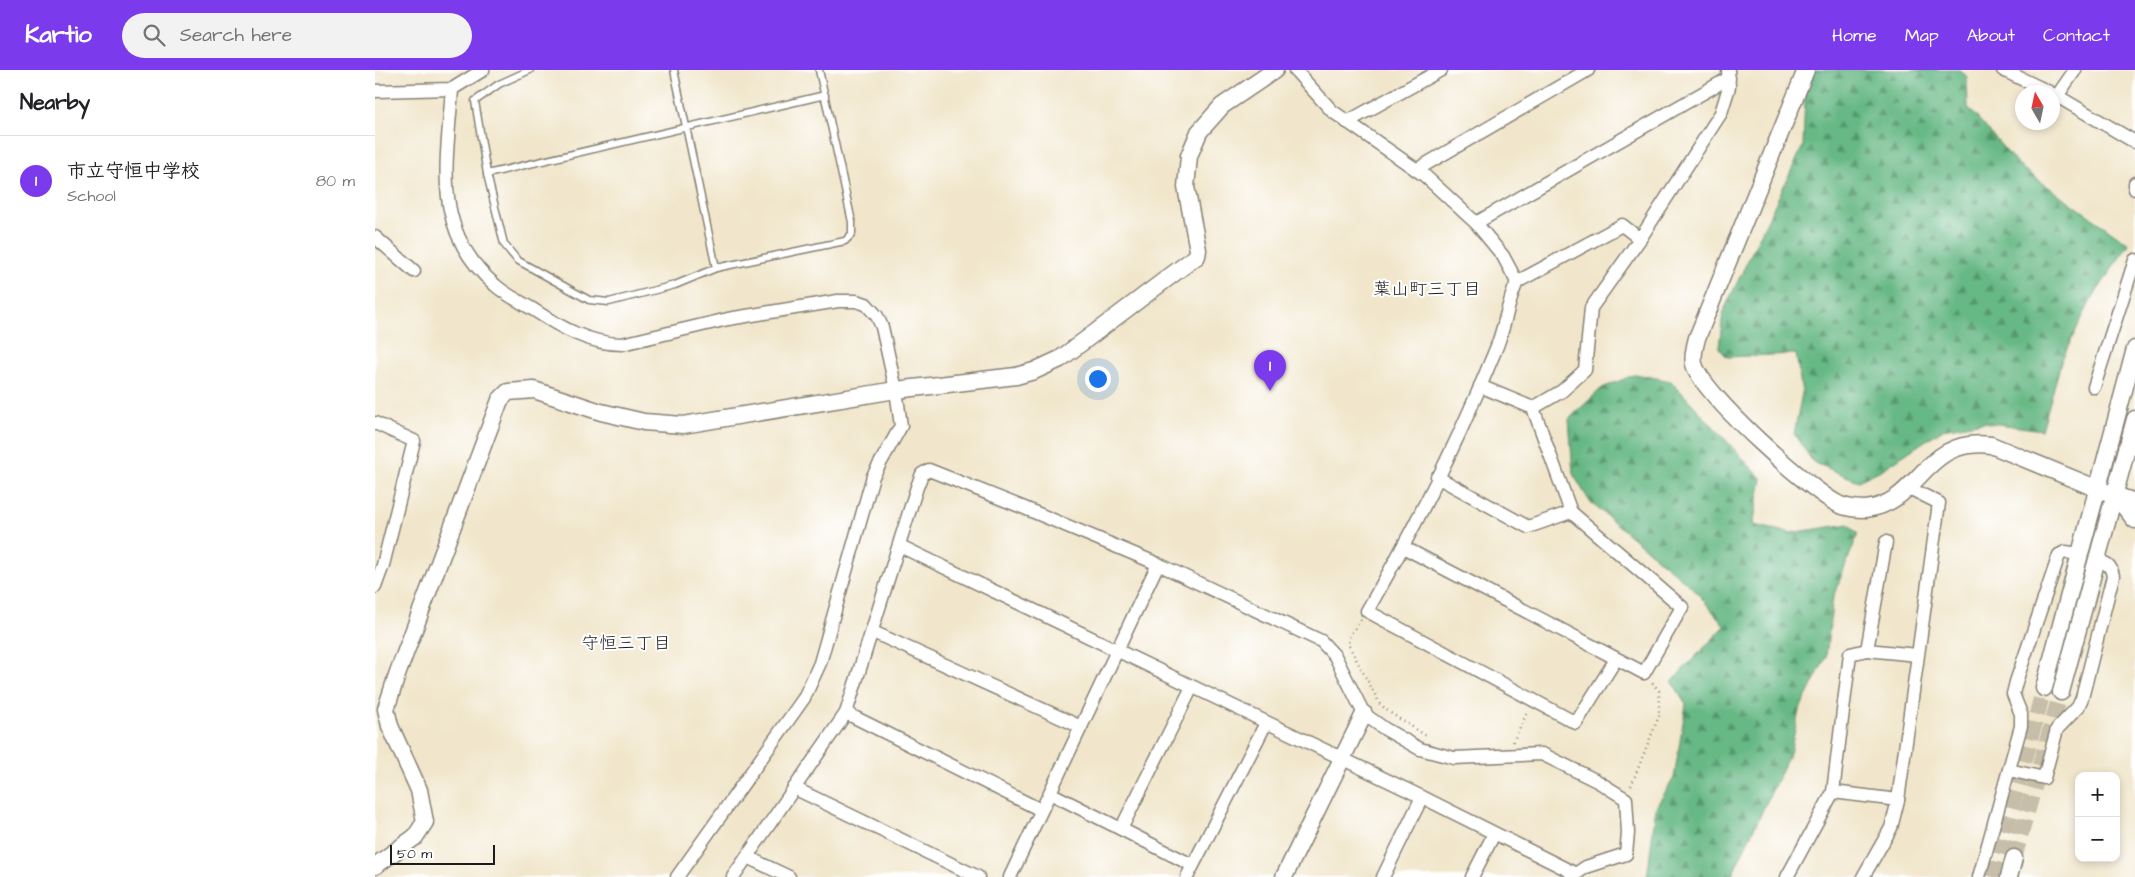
<!DOCTYPE html>
<html lang="en">
<head>
<meta charset="utf-8">
<style>
	:root { --surface:#fff; --page:#f2f2f2; --text:#202124; --muted:#757577; --line:#e0e0e0; --accent:#7c3aed }
	body { margin:0; font-family:"Architects Daughter","Klee One",sans-serif; background:var(--page); color:var(--text) }
	.controls { position:absolute; right:15px; bottom:15px; display:grid; overflow:hidden; border-radius:10px; box-shadow:0 2px 8px #0003 }
	.controls button { width:45px; height:45px; display:grid; place-items:center; padding:0; border:0; border-bottom:1px solid var(--line); background:var(--surface); color:var(--text); font:25px sans-serif }
	.compass { position:absolute; left:1640px; top:15px; width:45px; height:45px; border-radius:50%; background:var(--surface); box-shadow:0 2px 8px #0003; rotate:351deg }
	.scale { position:absolute; left:15px; bottom:12px; width:105px; box-sizing:border-box; padding-left:5px; border:2px solid #1c1c1c; border-top:0; font-size:14px; line-height:18px; white-space:nowrap; color:#1c1c1c; -webkit-text-stroke:4px #fff; paint-order:stroke }
	.you { position:absolute; left:722px; top:308px; width:18px; height:18px; margin:-12px; border:4px solid #fff; border-radius:50%; background:#1a73e8; box-shadow:0 0 0 8px #1a73e833 }
	.badge { display:grid; place-items:center; width:32px; height:32px; border-radius:50%; background:var(--accent); color:#fff; font-size:16px; font-weight:700 }
	.pin { position:absolute; translate:-50% -41px; filter:drop-shadow(0 1px 2px #0008) }
	.pin::after { content:''; position:absolute; top:26px; width:18px; height:15px; background:inherit; clip-path:polygon(0 0,100% 0,50% 100%) }
	.list { margin:0; padding:0; list-style:none }
	h2 { display:flex; justify-content:space-between; align-items:center; height:65px; margin:0; padding:0 20px; font-size:21px }
	h2 small { font-size:16px; font-weight:400; color:var(--muted) }
	.list li { display:grid; grid-template-columns:32px 1fr auto; gap:15px; align-items:center; box-sizing:border-box; height:90px; padding:0 20px; border-top:1px solid var(--line) }
	.list b { display:block; font-size:19px; white-space:nowrap }
	.list p { margin:0; font-size:16px; white-space:nowrap; color:var(--muted) }
	.list em { font-size:16px; font-style:normal; color:var(--muted) }
	.icon { flex:none; width:28px; height:28px; fill:none; stroke:currentColor; stroke-width:2; stroke-linecap:round; stroke-linejoin:round }
	.map { position:relative; flex:none; width:1760px; height:807px; overflow:hidden }
	header { display:flex; align-items:center; gap:30px; box-sizing:border-box; height:70px; padding:0 25px; background:var(--accent); color:#fff }
	header strong { font-size:24px }
	nav { display:flex; gap:28px; margin-inline-start:auto; font-size:18px }
	.search { width:350px; height:45px; background:var(--page); display:flex; align-items:center; gap:12px; box-sizing:border-box; padding:0 18px; border-radius:28px; color:var(--muted); font-size:19px }
	main { display:flex }
	aside { flex:1; background:var(--surface) }
	.map>svg:first-child { display:block }
	.forest { fill:url(#forest-firs); stroke:#416a50 }
	.lines { fill:none; stroke-linecap:round; stroke-linejoin:round }
	.tertiary-tunnel { stroke:#c6bea8; stroke-width:16; stroke-dasharray:16 8; stroke-linecap:butt }
	.service-casing { stroke:#868174; stroke-width:9 }
	.minor-casing { stroke:#868174; stroke-width:15 }
	.tertiary-casing { stroke:#868174; stroke-width:19 }
	.path { stroke:#868174; stroke-width:2.5; stroke-dasharray:1 4; stroke-linecap:butt }
	.service { stroke:#fff; stroke-width:6 }
	.minor { stroke:#fff; stroke-width:12 }
	.tertiary { stroke:#fff; stroke-width:16 }
	.labels { text-anchor:middle; dominant-baseline:central; stroke-width:4; stroke-linejoin:round; paint-order:stroke }
	.neighbourhood-label { font-size:18px; fill:#1c1c1c; stroke:#fff }
</style>
</head>
<body>
<header>
<strong>Kartio</strong>
<div class="search"><svg class="icon" aria-label="search" viewBox="0 0 24 24"><circle cx="10" cy="10" r="6"/><path d="M15 15l6 6"/></svg>Search here</div>
<nav><a>Home</a><a>Map</a><a>About</a><a>Contact</a></nav>
</header>
<main>
<aside>
<h2>Nearby<small></small></h2>
<ul class="list">
<li><span class="badge">1</span><div><b>市立守恒中学校</b><p>School</p></div><em>80 m</em></li>
</ul>
</aside>
<div class="map">
<svg width="1760" height="807" viewBox="0 0 1760 807">
	<defs>
		<pattern id="forest-firs" width="22" height="20" patternUnits="userSpaceOnUse" patternTransform="scale(1.25)"><rect width="22" height="20" fill="#66b884"/><path d="M5 1l3.5 6h-7zM16 11l3.5 6h-7z" fill="#53956b"/></pattern>
	</defs>
	<rect width="100%" height="100%" fill="#fff"/>
	<filter id="ink" filterUnits="userSpaceOnUse"><feTurbulence type="fractalNoise" baseFrequency=".02" numOctaves="2"/><feDisplacementMap in="SourceGraphic" scale="10" xChannelSelector="R" yChannelSelector="G"/><feConvolveMatrix kernelMatrix="1 2 1 2 8 2 1 2 1" color-interpolation-filters="sRGB"/></filter>
	<filter id="wash" filterUnits="userSpaceOnUse"><feTurbulence type="fractalNoise" baseFrequency=".0096" numOctaves="4" result="noise"/><feDisplacementMap in="SourceGraphic" scale="20" xChannelSelector="R" yChannelSelector="G"/><feGaussianBlur stdDeviation="1.12" result="paint"/><feColorMatrix in="noise" values="0 0 0 0 0 0 0 0 0 0 0 0 0 0 0 0 0 1.4 0 .05"/><feComposite in="paint" operator="in"/></filter>
	<g filter="url(#wash)">
		<rect width="100%" height="100%" fill="#f1e6cb"/>
		<!-- forest -->
		<g class="forest">
			<path d="M1431,0H1586L1592,7L1593,37L1644,96L1754,174L1716,230L1687,289L1667,360L1608,352L1568,359L1508,399L1483,411L1438,392L1419,364L1427,323L1421,284L1352,287L1344,278L1348,242L1428,76Z"/>
			<path d="M1261,304L1296,311L1387,409L1378,455L1416,463L1473,454L1483,464L1458,527L1451,587L1424,641L1415,683L1356,807H1272L1281,737L1299,708L1311,634L1297,611L1350,556L1319,519L1215,432L1198,404L1194,349L1227,318Z"/>
		</g>
	</g>
	<g filter="url(#ink)">
		<g class="lines">
			<!-- tertiary-tunnel -->
			<g class="tertiary-tunnel">
				<path d="M1639,788L1686,622"/>
				<path d="M1618,807L1669,618"/>
			</g>
			<defs>
				<g id="service">
					<path d="M155,0L124,14L100,31L112,104L129,174L142,190L214,230L234,232L300,215L341,198L470,171L477,164V152L444,0"/>
					<path d="M299,0L341,198"/>
					<path d="M112,104L450,25"/>
				</g>
				<g id="minor">
					<path d="M920,0L957,41L1049,105L1101,153L1128,186L1142,212"/>
					<path d="M1628,0L1674,22"/>
					<path d="M77,19C72,93 56,160 120,215C131,225 146,232 159,240C185,257 214,274 247,274L353,249L463,231H481L491,234L502,246L507,257L521,320L526,356L498,406L445,593L429,628L302,807"/>
					<path d="M0,21L77,19L108,0"/>
					<path d="M1678,24L1682,26L1700,0"/>
					<path d="M1682,26L1760,72"/>
					<path d="M972,52L1066,0"/>
					<path d="M1041,100L1213,0"/>
					<path d="M1760,113V119"/>
					<path d="M1101,153L1354,8"/>
					<path d="M0,167L39,201"/>
					<path d="M1719,317L1760,190"/>
					<path d="M1158,338L1187,321L1210,300L1216,238L1265,169L1346,43L1354,17L1353,0"/>
					<path d="M0,353L39,371L8,495L0,517"/>
					<path d="M1062,407L1153,457L1196,442"/>
					<path d="M1511,472L1492,580L1542,585"/>
					<path d="M525,476L1047,727L1201,804"/>
					<path d="M1028,477L1269,603L1307,537L1196,442L1158,338L1105,316"/>
					<path d="M498,562L706,657"/>
					<path d="M1492,580L1475,584L1458,722L1523,730"/>
					<path d="M1241,589L1201,653L992,541C1040,458 1084,370 1120,281C1130,258 1132,234 1142,212L1247,155L1265,169"/>
					<path d="M471,643L666,740"/>
					<path d="M1634,700L1669,708L1682,659L1703,637L1707,628L1738,506C1736,495 1732,493 1721,490"/>
					<path d="M419,718L603,807"/>
					<path d="M675,723L817,795"/>
					<path d="M746,759L817,617"/>
					<path d="M372,787L414,807"/>
					<path d="M358,807L471,643L542,417L547,404L554,400L647,437L783,494L946,571L960,586L989,644L1010,659L1045,679L1079,688L1167,684L1222,711L1251,729L1253,763L1251,784L1211,797L1196,807"/>
					<path d="M635,807L783,494"/>
					<path d="M812,807L891,653"/>
					<path d="M1008,807L1047,727"/>
					<path d="M1097,807L1119,764"/>
					<path d="M1412,807L1458,722"/>
					<path d="M1488,807L1516,758L1523,730L1564,433L1532,417"/>
					<path d="M1604,807L1646,656V644L1638,624L1641,612L1684,485L1690,482L1704,484"/>
				</g>
				<g id="tertiary">
					<path d="M1431,0L1322,268C1320,276 1317,286 1319,294C1327,324 1435,421 1465,435C1473,438 1482,439 1491,439C1546,433 1547,367 1616,375L1723,419L1760,432"/>
					<path d="M1739,424L1760,450"/>
					<path d="M1669,618L1760,279"/>
					<path d="M1686,622L1760,349"/>
					<path d="M0,796L40,767L50,752L44,720L15,656L11,639L22,605L125,330L133,322L159,320L226,342L269,352L308,355L521,320L641,306L659,301L685,289L822,186L823,180L811,117L814,86L824,62L847,36L900,0"/>
					<path d="M909,807L989,644"/>
					<path d="M1634,807L1639,788"/>
				</g>
			</defs>
			<!-- service casing -->
			<use href="#service" class="service-casing"/>
			<!-- minor casing -->
			<use href="#minor" class="minor-casing"/>
			<!-- tertiary casing -->
			<use href="#tertiary" class="tertiary-casing"/>
			<!-- path -->
			<g class="path">
				<path d="M986,550L975,565L973,574L1005,634L1014,642L1053,667"/>
				<path d="M1138,672L1153,641"/>
				<path d="M1256,716L1284,646V621L1277,612"/>
			</g>
			<!-- service -->
			<use href="#service" class="service"/>
			<!-- minor -->
			<use href="#minor" class="minor"/>
			<!-- tertiary -->
			<use href="#tertiary" class="tertiary"/>
		</g>
	</g>
	<g class="labels">
		<!-- neighbourhood labels -->
		<g class="neighbourhood-label">
			<text x="1052" y="219">葉山町三丁目</text>
			<text x="251" y="573">守恒三丁目</text>
		</g>
	</g>
</svg>
<div class="controls">
<button>+</button>
<button>−</button>
</div>
<svg class="compass" viewBox="-18 -18 36 36"><path d="M0-13l5 13h-10z" fill="#e53935"/><path d="M0 13l5-13h-10z" fill="#757577"/></svg>
<div class="scale">50 m</div>
<div class="you"></div>
<div class="pin badge" style="left:895px;top:321px">1</div>
</div>
</main>
</body>
</html>
